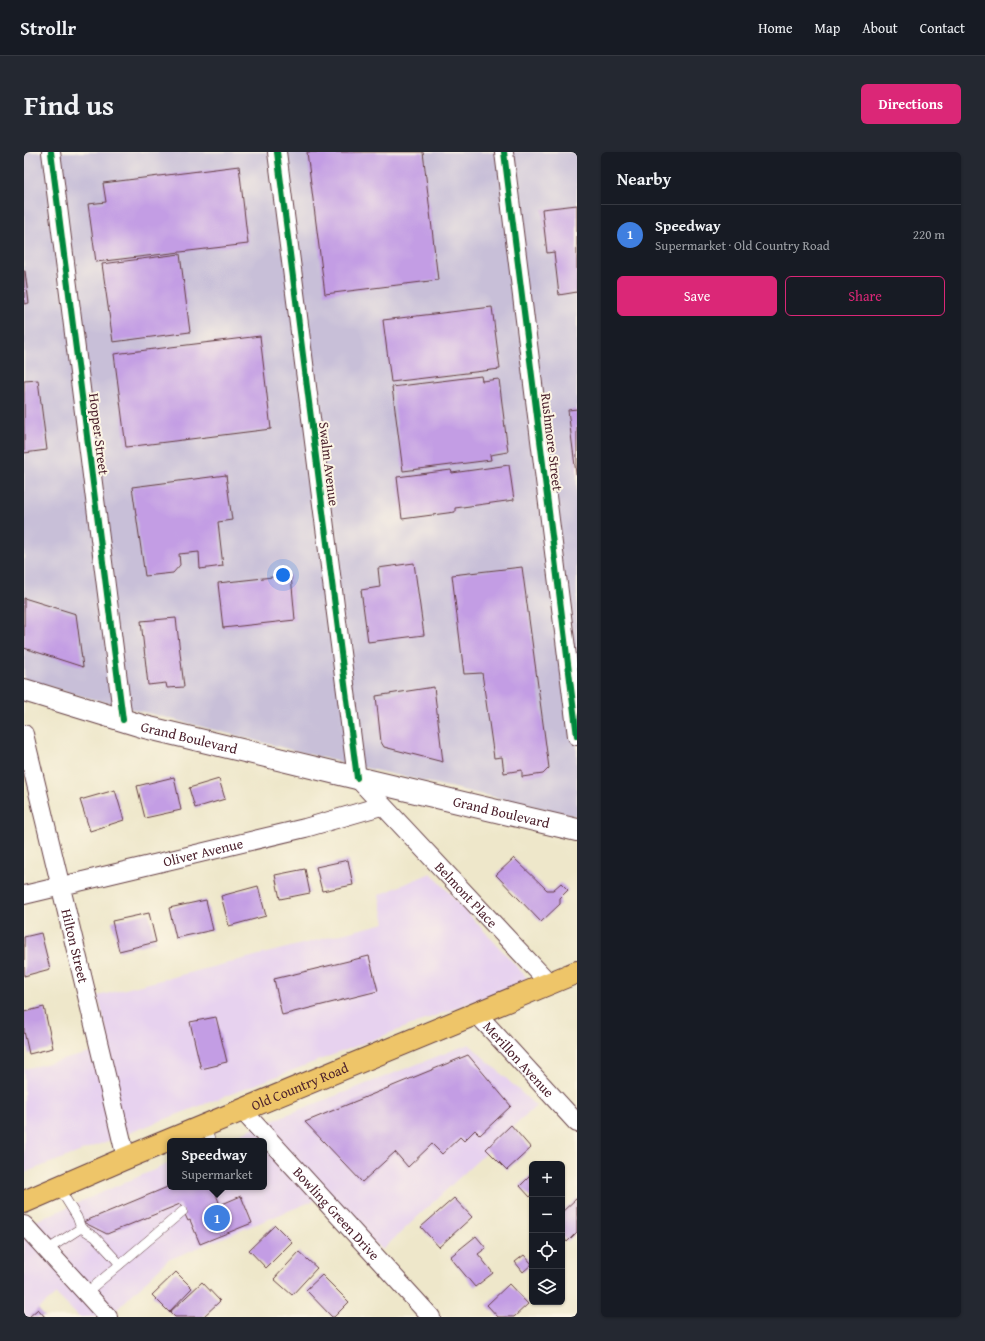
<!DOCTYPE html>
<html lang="en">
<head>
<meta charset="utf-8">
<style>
	:root { --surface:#171b24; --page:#242831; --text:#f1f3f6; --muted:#9ea1a6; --line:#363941; --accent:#db2777 }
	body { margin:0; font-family:"Gentium Book Plus",serif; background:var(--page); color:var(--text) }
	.controls { position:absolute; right:12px; bottom:12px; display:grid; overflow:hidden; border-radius:6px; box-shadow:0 1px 3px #0004 }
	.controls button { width:36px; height:36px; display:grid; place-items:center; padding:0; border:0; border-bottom:1px solid var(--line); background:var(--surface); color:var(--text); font:20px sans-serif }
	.you { position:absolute; left:259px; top:423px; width:14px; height:14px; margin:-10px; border:3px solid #fff; border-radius:50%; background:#1a73e8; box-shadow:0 0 0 6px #1a73e833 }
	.badge { display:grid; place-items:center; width:26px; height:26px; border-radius:50%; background:var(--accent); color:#fff; font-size:13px; font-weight:700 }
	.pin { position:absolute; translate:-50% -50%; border:2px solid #fff; box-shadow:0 1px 4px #0006 }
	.popup { position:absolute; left:143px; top:986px; width:100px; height:52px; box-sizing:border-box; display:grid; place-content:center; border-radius:6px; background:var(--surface); filter:drop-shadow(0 1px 3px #0005); font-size:13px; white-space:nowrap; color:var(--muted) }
	.popup b { font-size:15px; color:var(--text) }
	.popup::after { content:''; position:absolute; left:50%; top:100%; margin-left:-8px; border:8px solid transparent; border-top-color:var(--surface) }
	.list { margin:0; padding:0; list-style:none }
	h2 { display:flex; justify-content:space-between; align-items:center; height:52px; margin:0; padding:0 16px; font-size:17px }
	h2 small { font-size:13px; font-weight:400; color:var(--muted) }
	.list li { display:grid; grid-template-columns:26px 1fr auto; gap:12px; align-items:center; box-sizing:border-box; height:60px; padding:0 16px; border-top:1px solid var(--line) }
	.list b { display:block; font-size:15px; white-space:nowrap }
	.list p { margin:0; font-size:13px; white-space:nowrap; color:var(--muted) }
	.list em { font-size:13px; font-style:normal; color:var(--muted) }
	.actions { display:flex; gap:8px; padding:12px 16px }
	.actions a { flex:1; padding:9px 0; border:1px solid var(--accent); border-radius:6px; text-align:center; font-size:14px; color:var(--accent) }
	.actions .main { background:var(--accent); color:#fff }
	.icon { flex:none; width:22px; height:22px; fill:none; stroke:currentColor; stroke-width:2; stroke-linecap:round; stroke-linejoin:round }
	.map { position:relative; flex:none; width:553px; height:1165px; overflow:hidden; border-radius:6px }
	header { display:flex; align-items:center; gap:24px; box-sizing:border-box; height:56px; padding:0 20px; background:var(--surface); border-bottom:1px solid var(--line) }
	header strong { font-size:19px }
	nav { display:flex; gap:22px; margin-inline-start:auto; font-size:14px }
	.intro { display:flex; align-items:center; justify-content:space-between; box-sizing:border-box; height:96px; padding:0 24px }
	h1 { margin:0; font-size:28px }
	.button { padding:10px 18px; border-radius:6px; background:var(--accent); color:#fff; font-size:14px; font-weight:700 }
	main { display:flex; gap:24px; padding:0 24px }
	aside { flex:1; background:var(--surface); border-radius:6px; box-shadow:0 1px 3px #0004 }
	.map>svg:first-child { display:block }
	.built { fill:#e7d2ef }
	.industrial { fill:#c8bfd8 }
	.building { fill:#c39de4 }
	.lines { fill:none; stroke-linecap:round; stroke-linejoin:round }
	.service-casing { stroke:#633d43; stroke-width:10 }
	.minor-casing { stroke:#633d43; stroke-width:20 }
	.tertiary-casing { stroke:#633d43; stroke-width:24 }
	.primary-casing { stroke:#633d43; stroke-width:24 }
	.service { stroke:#fff; stroke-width:9 }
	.minor { stroke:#fff; stroke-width:18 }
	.tertiary { stroke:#fff; stroke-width:22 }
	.primary { stroke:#eec569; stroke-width:22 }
	.cycleway-casing { stroke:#fcf5e5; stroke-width:8 }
	.cycleway { stroke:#00873e; stroke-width:6 }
	.labels { text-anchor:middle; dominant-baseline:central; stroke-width:4; stroke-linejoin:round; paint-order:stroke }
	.street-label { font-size:14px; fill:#4a1f2b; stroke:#fcf5e5 }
</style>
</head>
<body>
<header>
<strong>Strollr</strong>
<nav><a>Home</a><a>Map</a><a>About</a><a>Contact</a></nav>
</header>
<div class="intro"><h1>Find us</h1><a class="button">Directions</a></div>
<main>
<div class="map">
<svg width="553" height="1165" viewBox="0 0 553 1165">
	<rect width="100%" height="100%" fill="#fcf5e5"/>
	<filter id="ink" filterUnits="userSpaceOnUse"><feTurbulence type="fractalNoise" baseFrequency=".025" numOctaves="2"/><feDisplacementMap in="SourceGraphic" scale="8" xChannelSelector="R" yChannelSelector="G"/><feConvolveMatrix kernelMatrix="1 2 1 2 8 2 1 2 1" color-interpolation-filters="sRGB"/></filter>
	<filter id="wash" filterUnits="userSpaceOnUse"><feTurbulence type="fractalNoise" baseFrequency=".012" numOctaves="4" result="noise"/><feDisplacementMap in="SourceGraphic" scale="16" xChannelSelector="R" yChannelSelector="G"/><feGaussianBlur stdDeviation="0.9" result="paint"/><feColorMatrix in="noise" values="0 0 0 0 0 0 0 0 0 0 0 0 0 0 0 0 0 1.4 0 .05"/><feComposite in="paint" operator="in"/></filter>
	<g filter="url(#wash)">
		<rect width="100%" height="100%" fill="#eee7ca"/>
		<!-- built -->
		<g class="built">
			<path d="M407,721L505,828L0,1021V917L87,896L74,844L361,771L355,743Z"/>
			<path d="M445,892L512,954L358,1098L301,1044L144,1108L85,1165H55L32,1142L5,1165H0V1074L146,1011V1035H240V989H198L236,973Z"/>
		</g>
		<!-- industrial -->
		<path class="industrial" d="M0,0H553V664L319,611L57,544L0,527Z"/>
		<g id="blocks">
			<!-- building -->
			<g class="building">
				<path d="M283,0H399L414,128L301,142Z"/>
				<path d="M215,14L224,92L72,110L64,52L82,50L79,31Z"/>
				<path d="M553,53V140L535,143L530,100L523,101L518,57Z"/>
				<path d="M156,102L166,180L89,190L78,112Z"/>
				<path d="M0,119H1L5,151L0,152Z"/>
				<path d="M468,155L476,217L367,230L359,168Z"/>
				<path d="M236,184L247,277L102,295L90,202Z"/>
				<path d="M457,224L458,229L475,227L484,300L466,303L467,308L379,319L368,235Z"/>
				<path d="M14,228L23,298L0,301V229Z"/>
				<path d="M553,257V322H552L544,258Z"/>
				<path d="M485,313L490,348L431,356V360L378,367L373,325L427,318L428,321Z"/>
				<path d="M202,323L208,368L194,370L199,414L176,417L175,400L155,402L156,413L149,421L121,424L108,335Z"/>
				<path d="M390,411L400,483L344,490L337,438L356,435L354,416Z"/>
				<path d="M498,415L525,616L519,622L498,625V618L480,621L478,605L470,606L458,521L440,522L428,423Z"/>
				<path d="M267,423L271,468L199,476L194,431Z"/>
				<path d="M0,446L52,462L59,515L0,496Z"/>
				<path d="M152,466L160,535L143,536L142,531L124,533L117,469Z"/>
				<path d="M410,535L419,610L360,595L357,590L352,544Z"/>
				<path d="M150,625L157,658L121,666L113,634Z"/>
				<path d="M195,627L201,647L171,656L165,636Z"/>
				<path d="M91,638L100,668L66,679L56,648Z"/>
				<path d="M490,706L523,738H529L537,731L544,738L536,746V752L517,770L472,723Z"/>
				<path d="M324,708L329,733L298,739L292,715Z"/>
				<path d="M281,717L286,741L256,747L251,723Z"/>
				<path d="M234,734L242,764L205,774L197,744Z"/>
				<path d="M182,748L189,778L152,786L145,756Z"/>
				<path d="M125,761L132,790L95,799L88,769Z"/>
				<path d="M17,781L26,817L0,824V785Z"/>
				<path d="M345,804L354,839L258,863L250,827Z"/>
				<path d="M20,855L29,896L5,902L0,879V860Z"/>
				<path d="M192,865L203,910L194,912V913L177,917L166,870Z"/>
				<path d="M444,903L487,954L456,983L451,978L440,989L436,985L418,1002L408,992L384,1015L371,1000L338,1030L281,970Z"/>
				<path d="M487,973L507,996L483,1018L462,997Z"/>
				<path d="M508,1022V1043L506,1045L496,1034Z"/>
				<path d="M146,1034L196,1035L190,1037L196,1053L217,1044L228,1071L176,1092L166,1068L164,1069L156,1052L83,1082L59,1070Z"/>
				<path d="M430,1046L448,1065L415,1095L397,1075Z"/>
				<path d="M553,1046V1080L543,1090L538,1084V1060Z"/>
				<path d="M251,1073L268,1090L242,1116L225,1098Z"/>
				<path d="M452,1084L462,1096L454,1102L469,1121L451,1135L426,1105Z"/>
				<path d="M275,1100L293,1116L268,1143L250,1127Z"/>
				<path d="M500,1103L508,1112L499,1120L491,1110Z"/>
				<path d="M152,1120L168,1136L145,1160L128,1143Z"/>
				<path d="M298,1123L325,1150L310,1165H308L282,1138Z"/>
				<path d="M178,1130L196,1149L179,1165H151L146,1160Z"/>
				<path d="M485,1132L504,1152L490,1165H474L463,1153Z"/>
				<path d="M14,1157L21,1165H5Z"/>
			</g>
		</g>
	</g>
	<g filter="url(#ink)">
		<use href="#blocks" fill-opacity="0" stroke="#633d43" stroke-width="1"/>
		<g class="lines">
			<defs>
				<g id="service">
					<path d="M181,973L187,989"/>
					<path d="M35,1036L53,1065L57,1076"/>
					<path d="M23,1098L57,1076L71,1085L96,1112"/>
					<path d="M62,1141L159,1059"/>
				</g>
				<g id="minor">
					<path d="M27,0L99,568"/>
					<path id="s1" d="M253,0L333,626L526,832"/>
					<path d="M480,0L553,584"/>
					<path id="s2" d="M0,582L102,1006"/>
					<path id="s3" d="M0,743L281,676L357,654"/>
					<path id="s4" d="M452,861L553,971"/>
					<path id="s5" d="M218,958L407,1165"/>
					<path d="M0,1073L84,1165"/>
				</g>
				<g id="tertiary">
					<path id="s6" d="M0,538L121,575L333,626L553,678"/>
				</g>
				<g id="primary">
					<path id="s7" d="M0,1050L102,1006L553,820"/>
				</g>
			</defs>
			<!-- service casing -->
			<use href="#service" class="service-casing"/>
			<!-- minor casing -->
			<use href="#minor" class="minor-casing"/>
			<!-- tertiary casing -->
			<use href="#tertiary" class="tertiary-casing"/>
			<!-- primary casing -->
			<use href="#primary" class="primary-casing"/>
			<!-- service -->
			<use href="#service" class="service"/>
			<!-- minor -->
			<use href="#minor" class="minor"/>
			<!-- tertiary -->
			<use href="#tertiary" class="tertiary"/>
			<!-- primary -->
			<use href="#primary" class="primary"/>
			<defs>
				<g id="cycleway">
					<path d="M27,0L99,568"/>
					<path d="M253,0L333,626"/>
					<path d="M480,0L553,584"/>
				</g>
			</defs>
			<!-- cycleway casing -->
			<use href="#cycleway" class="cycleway-casing"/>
			<!-- cycleway -->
			<use href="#cycleway" class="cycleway"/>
		</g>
	</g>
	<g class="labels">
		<!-- street labels -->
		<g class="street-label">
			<text transform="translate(75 282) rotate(83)">Hopper Street</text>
			<text transform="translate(528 290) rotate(83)">Rushmore Street</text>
			<text transform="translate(305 312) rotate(83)">Swalm Avenue</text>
			<text stroke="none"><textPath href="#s6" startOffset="172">Grand Boulevard</textPath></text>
			<text stroke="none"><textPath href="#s6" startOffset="493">Grand Boulevard</textPath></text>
			<text stroke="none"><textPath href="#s3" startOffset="184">Oliver Avenue</textPath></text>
			<text stroke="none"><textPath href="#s1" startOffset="791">Belmont Place</textPath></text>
			<text stroke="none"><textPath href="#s2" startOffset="218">Hilton Street</textPath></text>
			<text stroke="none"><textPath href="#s4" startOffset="63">Merillon Avenue</textPath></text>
			<text stroke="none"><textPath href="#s7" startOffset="299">Old Country Road</textPath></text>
			<text stroke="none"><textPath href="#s5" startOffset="140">Bowling Green Drive</textPath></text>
		</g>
	</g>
</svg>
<div class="controls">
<button>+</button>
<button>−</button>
<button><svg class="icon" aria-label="locate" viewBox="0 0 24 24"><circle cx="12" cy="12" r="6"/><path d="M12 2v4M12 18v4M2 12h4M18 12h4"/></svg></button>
<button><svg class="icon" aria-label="layers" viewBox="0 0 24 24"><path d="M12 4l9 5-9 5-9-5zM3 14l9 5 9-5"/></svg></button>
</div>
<div class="you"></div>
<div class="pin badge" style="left:193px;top:1066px;background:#3f7fe0">1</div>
<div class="popup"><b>Speedway</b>Supermarket</div>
</div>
<aside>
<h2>Nearby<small></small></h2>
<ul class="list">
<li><span class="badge" style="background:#3f7fe0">1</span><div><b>Speedway</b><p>Supermarket · Old Country Road</p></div><em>220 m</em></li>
</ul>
<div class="actions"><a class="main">Save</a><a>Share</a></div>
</aside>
</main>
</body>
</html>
